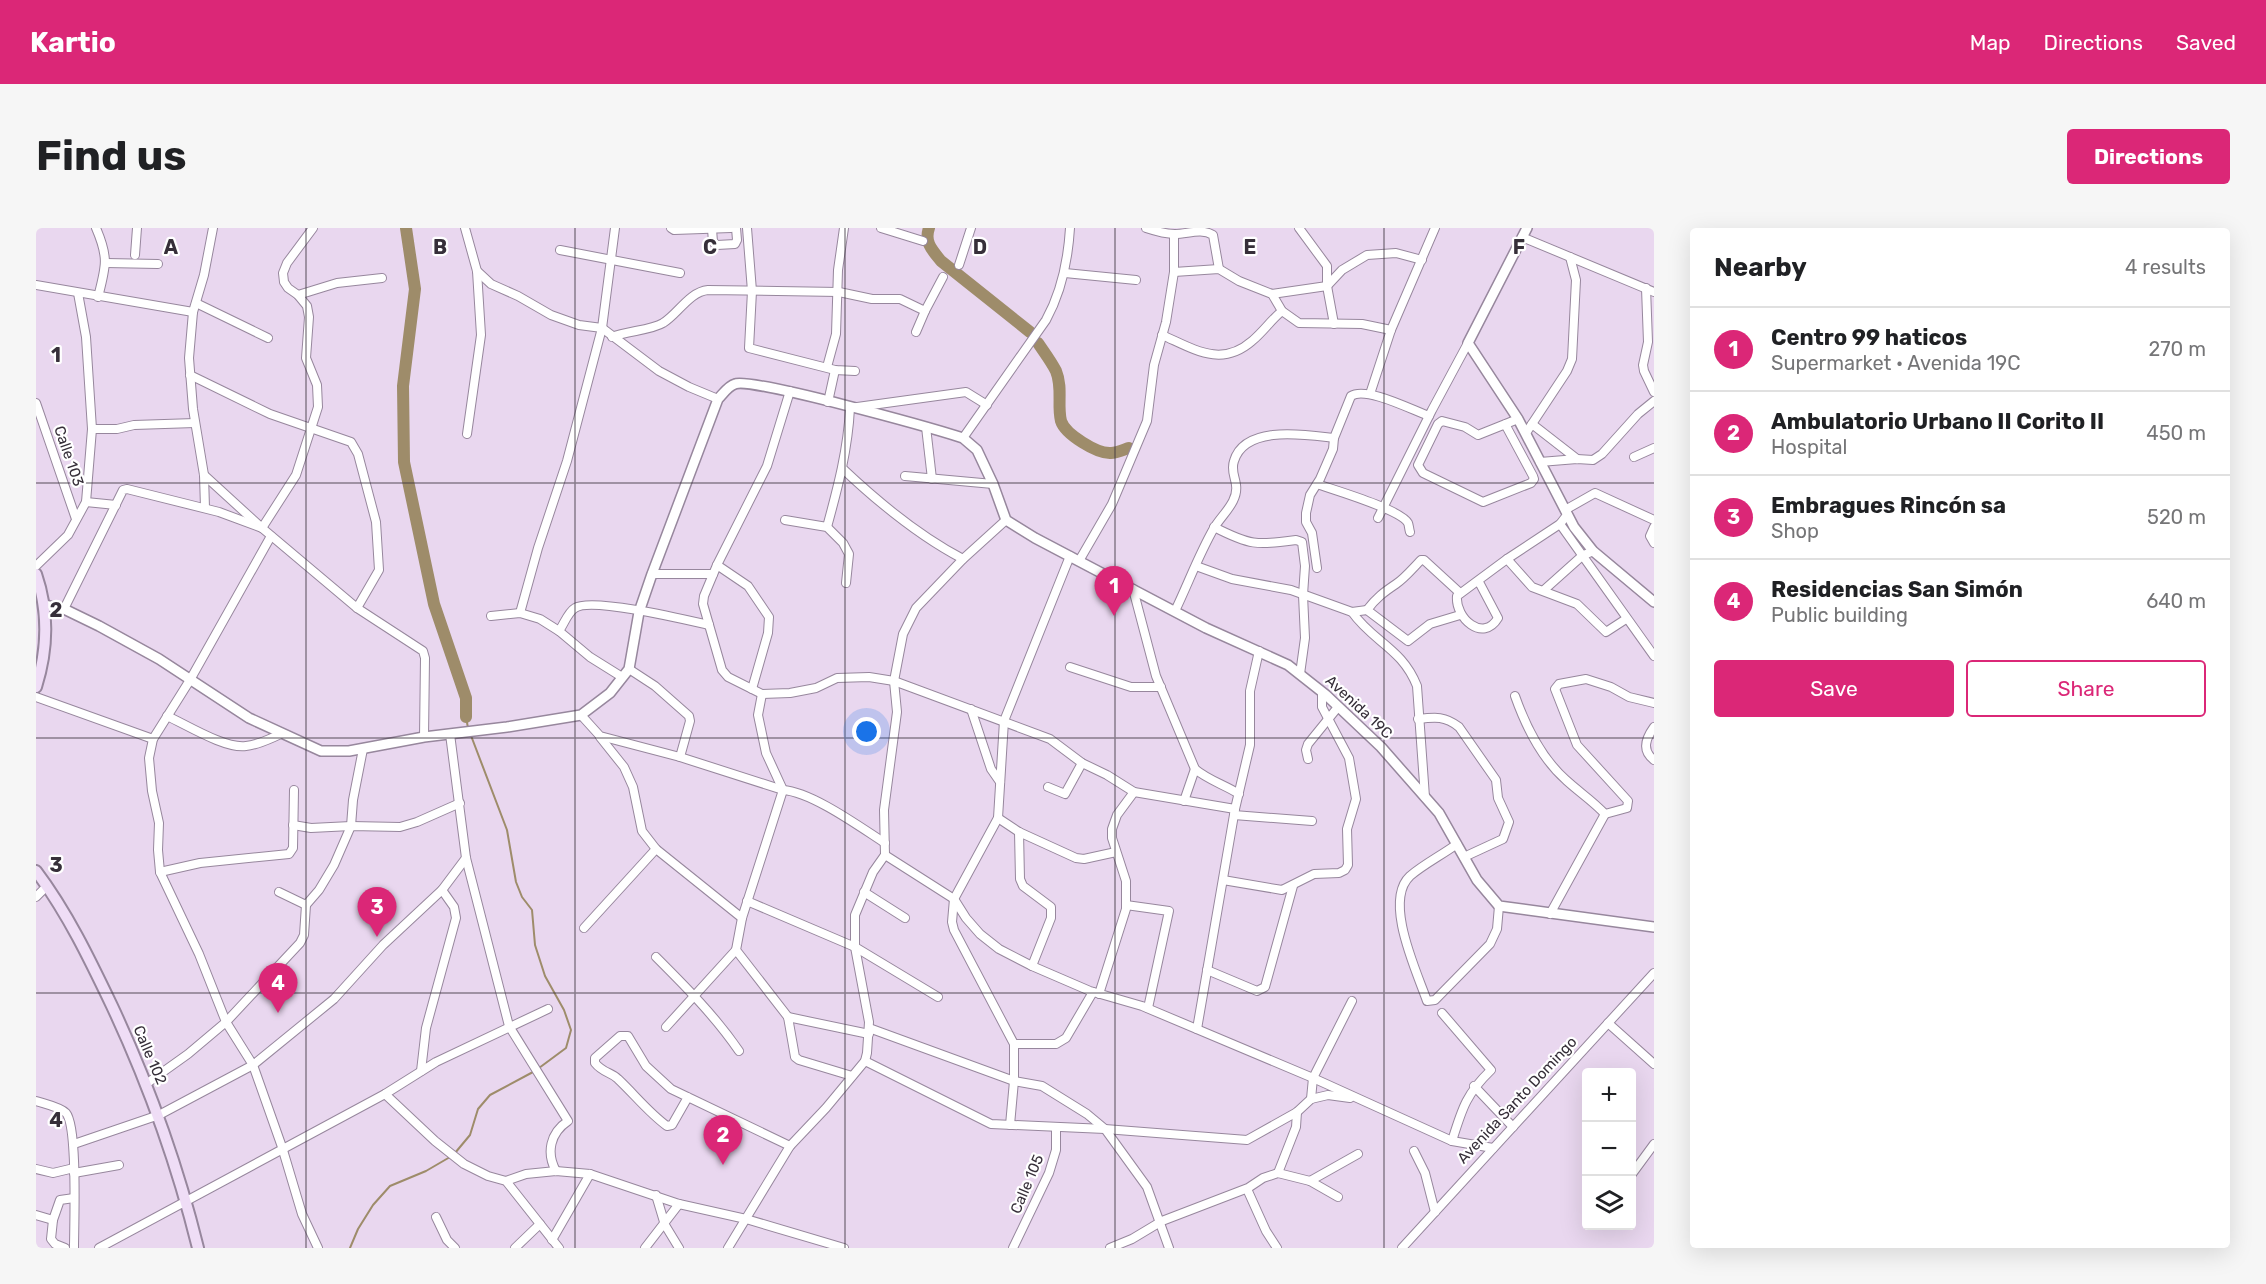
<!DOCTYPE html>
<html lang="en">
<head>
<meta charset="utf-8">
<style>
	:root { --surface:#fff; --page:#f6f6f6; --text:#202124; --muted:#757577; --line:#e0e0e0; --accent:#db2777 }
	body { margin:0; font-family:Rubik,sans-serif; background:var(--page); color:var(--text) }
	.controls { position:absolute; right:18px; bottom:18px; display:grid; overflow:hidden; border-radius:6px; box-shadow:0 6px 24px #0002 }
	.controls button { width:54px; height:54px; display:grid; place-items:center; padding:0; border:0; border-bottom:2px solid var(--line); background:var(--surface); color:var(--text); font:30px sans-serif }
	.you { position:absolute; left:831px; top:504px; width:21px; height:21px; margin:-15px; border:4px solid #fff; border-radius:50%; background:#1a73e8; box-shadow:0 0 0 9px #1a73e833 }
	.badge { display:grid; place-items:center; width:39px; height:39px; border-radius:50%; background:var(--accent); color:#fff; font-size:20px; font-weight:700 }
	.pin { position:absolute; translate:-50% -50px; filter:drop-shadow(0 2px 3px #0008) }
	.pin::after { content:''; position:absolute; top:32px; width:21px; height:18px; background:inherit; clip-path:polygon(0 0,100% 0,50% 100%) }
	.list { margin:0; padding:0; list-style:none }
	h2 { display:flex; justify-content:space-between; align-items:center; height:78px; margin:0; padding:0 24px; font-size:26px }
	h2 small { font-size:20px; font-weight:400; color:var(--muted) }
	.list li { display:grid; grid-template-columns:39px 1fr auto; gap:18px; align-items:center; box-sizing:border-box; height:84px; padding:0 24px; border-top:2px solid var(--line) }
	.list b { display:block; font-size:22px; white-space:nowrap }
	.list p { margin:0; font-size:20px; white-space:nowrap; color:var(--muted) }
	.list em { font-size:20px; font-style:normal; color:var(--muted) }
	.actions { display:flex; gap:12px; padding:18px 24px }
	.actions a { flex:1; padding:14px 0; border:2px solid var(--accent); border-radius:6px; text-align:center; font-size:21px; color:var(--accent) }
	.actions .main { background:var(--accent); color:#fff }
	.icon { flex:none; width:33px; height:33px; fill:none; stroke:currentColor; stroke-width:2; stroke-linecap:round; stroke-linejoin:round }
	.map { position:relative; flex:none; width:1618px; height:1020px; overflow:hidden; border-radius:6px }
	header { display:flex; align-items:center; gap:36px; box-sizing:border-box; height:84px; padding:0 30px; background:var(--accent); color:#fff }
	header strong { font-size:28px }
	nav { display:flex; gap:33px; margin-inline-start:auto; font-size:21px }
	.intro { display:flex; align-items:center; justify-content:space-between; box-sizing:border-box; height:144px; padding:0 36px }
	h1 { margin:0; font-size:42px }
	.button { padding:15px 27px; border-radius:6px; background:var(--accent); color:#fff; font-size:21px; font-weight:700 }
	main { display:flex; gap:36px; padding:0 36px }
	aside { flex:1; background:var(--surface); border-radius:6px; box-shadow:0 6px 24px #0002 }
	.map>svg:first-child { display:block }
	.lines { fill:none; stroke-linecap:round; stroke-linejoin:round }
	.stream { stroke:#9e8c6a; stroke-width:2 }
	.river { stroke:#9e8c6a; stroke-width:12 }
	.minor-casing { stroke:#97879d; stroke-width:10 }
	.tertiary-casing { stroke:#97879d; stroke-width:12 }
	.secondary-casing { stroke:#97879d; stroke-width:14 }
	.minor { stroke:#fff; stroke-width:8 }
	.tertiary { stroke:#fff; stroke-width:9 }
	.secondary { stroke:#efddf6; stroke-width:10 }
	.grid { fill:none; stroke:#362f39; stroke-width:1.5; stroke-opacity:0.55 }
	.labels { text-anchor:middle; dominant-baseline:central; stroke-width:4.5; stroke-linejoin:round; paint-order:stroke }
	.street-label { font-size:15px; fill:#362f39; stroke:#fff }
	.grid-label { font-size:20px; text-anchor:middle; font-weight:bold; fill:#362f39; stroke:#fff; stroke-width:4.5; stroke-linejoin:round; paint-order:stroke }
</style>
</head>
<body>
<header>
<strong>Kartio</strong>
<nav><a>Map</a><a>Directions</a><a>Saved</a></nav>
</header>
<div class="intro"><h1>Find us</h1><a class="button">Directions</a></div>
<main>
<div class="map">
<svg width="1618" height="1020" viewBox="0 0 1618 1020">
	<rect width="100%" height="100%" fill="#e9d7ef"/>
	<g class="lines">
		<!-- stream -->
		<g class="stream">
			<path d="M430,489L432,500"/>
			<path d="M434,505L471,602L480,654L486,669L496,682L499,717L509,748L528,782L535,802L530,820L503,840"/>
			<path d="M419,925L434,907L442,881L454,867L497,844"/>
			<path d="M314,1020L322,1001L337,977L354,958L390,943L414,929"/>
		</g>
		<!-- river -->
		<g class="river">
			<path d="M370,0L379,61L367,158L368,234L398,376L430,470V489"/>
			<path d="M893,0C888,14 896,22 905,33L994,104"/>
			<path d="M1002,115C1008,124 1015,133 1020,143C1027,160 1021,177 1025,193C1029,206 1061,226 1075,225C1080,225 1087,222 1093,220"/>
		</g>
		<defs>
			<g id="minor">
				<path d="M60,0C73,30 70,38 62,69"/>
				<path d="M429,0L441,43L445,107L431,206"/>
				<path d="M635,0L638,2L695,0"/>
				<path d="M711,0L716,63L713,120L799,142L819,143"/>
				<path d="M845,0L887,13"/>
				<path d="M1110,0C1119,3 1130,6 1139,6C1152,6 1165,0 1177,7L1183,41"/>
				<path d="M1263,0L1291,38V58L1298,96"/>
				<path d="M676,1L677,14L681,17L699,16L701,12L700,0"/>
				<path d="M1486,9L1618,64"/>
				<path d="M524,22L644,45"/>
				<path d="M99,27L101,0"/>
				<path d="M70,35L122,36"/>
				<path d="M923,37L935,0"/>
				<path d="M441,43L455,56L482,68L515,87L543,97L566,100L623,143L653,159L682,171"/>
				<path d="M1138,44L1183,41L1203,53L1236,66L1246,83L1263,95L1326,96L1355,102"/>
				<path d="M1029,45L1100,52"/>
				<path d="M0,57L157,84"/>
				<path d="M1610,60L1612,114L1607,137L1608,143L1618,164"/>
				<path d="M1236,66L1291,58L1306,42L1331,27L1360,25L1386,32"/>
				<path d="M262,67L301,55L346,50"/>
				<path d="M160,75L232,110"/>
				<path d="M889,83L907,49"/>
				<path d="M1126,107C1158,121 1185,140 1216,113C1227,104 1235,92 1246,83"/>
				<path d="M576,109C591,103 616,102 627,95C642,86 653,64 672,62L803,64L836,71H864L889,83L880,104"/>
				<path d="M791,139L800,106L802,42L808,0"/>
				<path d="M154,147L234,186L315,214L322,226L340,294L343,342L321,380"/>
				<path d="M754,163L731,238L681,337L668,368L667,376L686,442L692,449L726,466L754,465L780,460L801,450L833,449L858,453L1014,511L1046,535L1071,547L1098,564L1199,581"/>
				<path d="M1334,166L1355,102L1399,0"/>
				<path d="M792,174L799,142"/>
				<path d="M0,175L40,291"/>
				<path d="M1469,196L1497,248L1498,251L1495,255L1447,274L1387,245L1382,237L1402,196L1406,193L1429,199L1442,207L1482,191"/>
				<path d="M1496,196L1541,231"/>
				<path d="M890,199L896,251"/>
				<path d="M56,201H81L98,197L159,195"/>
				<path d="M1490,205L1531,143L1536,131L1540,52L1534,29"/>
				<path d="M927,210L1010,92C1026,63 1032,33 1034,0"/>
				<path d="M1598,229L1618,220"/>
				<path d="M1504,234L1541,231L1557,232L1566,226L1602,186L1618,173"/>
				<path d="M807,241C843,275 883,308 927,331"/>
				<path d="M168,247L226,300L260,247L282,179L281,157L270,130L273,89L271,78L262,67L252,60L248,54L247,45L251,35L277,0"/>
				<path d="M869,248L957,256"/>
				<path d="M1281,256C1298,262 1364,281 1372,295C1373,297 1373,301 1374,304"/>
				<path d="M50,274L80,277"/>
				<path d="M169,280L168,247L157,181L153,130L157,84L168,47L177,0"/>
				<path d="M1529,282L1559,265L1618,292"/>
				<path d="M1342,290L1396,182L1432,115"/>
				<path d="M749,292L791,299L807,315L813,326L810,355"/>
				<path d="M1524,296L1618,428"/>
				<path d="M791,299C802,259 812,221 814,180L930,164L951,177"/>
				<path d="M1178,299C1215,318 1220,317 1260,312L1266,314L1269,338L1267,367L1269,410L1264,446"/>
				<path d="M1618,299L1614,308L1618,315"/>
				<path d="M235,308L154,452L117,511L113,530L116,563L123,595L122,622L124,644L163,726L190,794L217,837L246,919L266,986L282,1020"/>
				<path d="M1471,331L1496,359L1541,376L1570,404L1590,391"/>
				<path d="M1043,333L1076,276L1111,193L1118,137L1130,94L1138,44V6"/>
				<path d="M681,337L712,358L733,389L732,405L716,461"/>
				<path d="M0,338L32,307L50,274L56,201L50,109L42,65"/>
				<path d="M1160,338L1196,351L1255,362L1316,384C1337,414 1366,420 1381,458L1389,569"/>
				<path d="M1281,340L1276,305L1270,294V285L1274,267L1284,251L1297,221L1298,210"/>
				<path d="M616,346H677"/>
				<path d="M1443,354L1462,390C1447,415 1419,390 1421,368L1471,331L1524,296L1531,287"/>
				<path d="M1097,361L1120,448L1159,541C1172,552 1189,557 1203,566"/>
				<path d="M1508,362L1546,328L1557,323"/>
				<path d="M28,381L87,262L91,261L183,284L226,300L321,380L387,423L389,430L388,509"/>
				<path d="M1331,382C1340,370 1348,364 1360,356C1369,350 1377,340 1385,332H1388L1424,365"/>
				<path d="M1139,383C1152,356 1163,326 1178,300C1184,290 1192,283 1197,273C1206,255 1193,247 1198,233C1209,196 1271,207 1298,210L1315,168C1330,158 1376,182 1393,188"/>
				<path d="M1316,384L1331,382L1372,413L1394,396L1424,387"/>
				<path d="M484,385L502,320L531,233L566,100L579,0"/>
				<path d="M455,388L484,385L504,391L523,403L554,429L586,449"/>
				<path d="M523,403C528,396 532,384 539,380C555,369 651,392 673,397"/>
				<path d="M1034,439L1095,459H1125"/>
				<path d="M593,441L619,458L653,488L654,493L644,529"/>
				<path d="M726,466L722,487L730,525L747,562L706,690L700,722L752,789L759,829L763,832L816,848"/>
				<path d="M1479,468C1490,499 1505,530 1530,552C1543,564 1557,573 1569,586L1514,686"/>
				<path d="M0,469L117,511"/>
				<path d="M935,481L955,541L964,554"/>
				<path d="M545,487L564,508L644,529L747,562C776,564 824,599 849,615"/>
				<path d="M131,488C151,497 189,521 210,518C222,517 233,511 245,506"/>
				<path d="M1382,491C1400,489 1409,488 1423,499L1460,552L1462,570L1473,594L1467,611L1428,629"/>
				<path d="M1618,499C1610,510 1605,522 1618,532"/>
				<path d="M414,506L430,630L473,798L532,893C514,905 510,925 520,943"/>
				<path d="M564,509L588,539L597,559L606,603L620,621L706,690"/>
				<path d="M1272,531L1270,522L1272,516L1302,479"/>
				<path d="M1012,559L1029,566L1046,535"/>
				<path d="M1148,573L1159,541"/>
				<path d="M1569,586L1591,580L1592,573L1541,517L1519,461L1523,456L1550,451L1575,459L1593,469L1618,475"/>
				<path d="M1198,587L1276,593"/>
				<path d="M962,590L983,604L1040,630L1048,631L1080,624"/>
				<path d="M257,597L275,600L315,598L364,599L381,594L424,575"/>
				<path d="M983,604L984,651L987,658L1015,679V690L996,738"/>
				<path d="M1421,616C1406,627 1388,636 1374,648C1347,673 1381,744 1391,773L1399,772L1454,716L1461,701L1463,678"/>
				<path d="M849,627L918,671L930,690L944,706L963,721L996,738L1054,763L1106,778L1277,850L1416,913L1457,920"/>
				<path d="M124,644L164,635L253,626L257,620L258,562"/>
				<path d="M1187,652L1246,662L1278,646L1303,645L1309,642L1312,637L1311,601L1320,571L1313,530L1286,479V465"/>
				<path d="M243,664L270,677"/>
				<path d="M828,664L869,690"/>
				<path d="M0,669L11,658"/>
				<path d="M711,673L819,719L902,769"/>
				<path d="M1090,677L1133,683L1112,780"/>
				<path d="M548,700L620,621"/>
				<path d="M620,729C650,759 679,788 703,823"/>
				<path d="M1171,742L1221,763L1229,759L1257,658"/>
				<path d="M1063,766L1090,681V653L1076,610V601L1081,587L1098,564"/>
				<path d="M1406,785L1455,842C1430,866 1426,881 1416,913"/>
				<path d="M752,789L833,806"/>
				<path d="M1572,795L1618,836"/>
				<path d="M630,799L700,722"/>
				<path d="M833,800L978,853L1006,858L1051,886L1069,901L1111,959L1133,1020"/>
				<path d="M1161,801L1199,581L1214,517V463L1223,423"/>
				<path d="M978,816H1020L1030,810L1057,764"/>
				<path d="M829,833L955,896L1069,901L1211,912L1261,884L1275,871L1292,867L1314,870"/>
				<path d="M385,843L390,800L420,690L418,679L406,662L430,630"/>
				<path d="M110,856L152,826L190,794L264,715L268,707L270,677L283,662L298,637L315,598L317,572L327,521"/>
				<path d="M1438,858L1477,899"/>
				<path d="M349,866L399,913L428,936L452,948L470,953L523,1020"/>
				<path d="M652,869L636,897L631,898C613,885 599,867 582,851C575,844 567,845 559,835V830L584,808H592L610,838L635,861L754,918"/>
				<path d="M1275,871L1277,850L1316,773"/>
				<path d="M0,873C9,876 24,879 30,885C42,899 38,997 38,1020"/>
				<path d="M974,897L978,853V816L918,702L916,694L918,671L962,590L968,493L1034,328"/>
				<path d="M38,916L123,887L217,837L298,771L347,717L406,662"/>
				<path d="M1378,923L1389,945L1399,984"/>
				<path d="M0,941L17,945L38,940"/>
				<path d="M38,945L83,937"/>
				<path d="M1242,945L1260,899L1261,884"/>
				<path d="M1596,946L1618,916"/>
				<path d="M470,953L490,946L520,943L554,946L643,976L710,991L808,1020"/>
				<path d="M1274,953L1302,969"/>
				<path d="M1211,961L1230,1003L1241,1020"/>
				<path d="M620,967L629,997L643,1020"/>
				<path d="M0,987L17,992L24,972L38,970"/>
				<path d="M400,989L411,1012L419,1020"/>
				<path d="M17,992L15,1011L19,1016L29,1020"/>
				<path d="M516,1012L554,946"/>
				<path d="M63,1020L349,866L400,834L512,781"/>
				<path d="M479,1020L504,996"/>
				<path d="M609,1020L643,976"/>
				<path d="M692,1020L754,918L790,880L829,833L831,825L833,794L819,719V687L837,644L849,627L848,582L861,484L858,453L867,406L880,380L927,331L970,292"/>
				<path d="M977,1020L1013,945L1020,922V900"/>
				<path d="M1074,1020L1096,1011L1126,993L1212,960L1227,950L1242,945L1274,953L1322,926"/>
				<path d="M1366,1020L1618,745"/>
			</g>
			<g id="tertiary">
				<path d="M1491,0L1432,115L1482,191L1538,299L1557,323L1618,374"/>
				<path d="M8,377L28,381L63,398L123,431L213,490L285,523H313L388,509L471,499L545,487L574,465L593,441L603,384L616,346L682,171C687,166 692,158 699,156C715,149 899,201 927,210L941,222L957,256L970,292L999,310L1170,400L1252,437L1290,467L1345,519L1403,585L1441,652L1463,678L1618,699"/>
			</g>
			<g id="secondary">
				<path d="M0,346C13,384 12,421 0,459"/>
				<path d="M0,643C31,684 54,732 76,778C113,857 141,935 162,1020"/>
			</g>
		</defs>
		<!-- minor casing -->
		<use href="#minor" class="minor-casing"/>
		<!-- tertiary casing -->
		<use href="#tertiary" class="tertiary-casing"/>
		<!-- secondary casing -->
		<use href="#secondary" class="secondary-casing"/>
		<!-- minor -->
		<use href="#minor" class="minor"/>
		<!-- tertiary -->
		<use href="#tertiary" class="tertiary"/>
		<!-- secondary -->
		<use href="#secondary" class="secondary"/>
	</g>
	<!-- grid -->
	<path class="grid" d="M270,0V1020M539,0V1020M809,0V1020M1079,0V1020M1348,0V1020M0,255H1618M0,510H1618M0,765H1618"/>
	<g class="labels">
		<!-- street labels -->
		<g class="street-label">
			<text transform="translate(33 228) rotate(71)">Calle 103</text>
			<text transform="translate(1323 479) rotate(43)">Avenida 19C</text>
			<text transform="translate(114 827) rotate(67)">Calle 102</text>
			<text transform="translate(1481 872) rotate(-47)">Avenida Santo Domingo</text>
			<text transform="translate(991 956) rotate(-67)">Calle 105</text>
		</g>
	</g>
	<g class="grid-label">
		<text x="135" y="26">A</text>
		<text x="404" y="26">B</text>
		<text x="674" y="26">C</text>
		<text x="944" y="26">D</text>
		<text x="1214" y="26">E</text>
		<text x="1483" y="26">F</text>
		<text x="20" y="134">1</text>
		<text x="20" y="389">2</text>
		<text x="20" y="644">3</text>
		<text x="20" y="899">4</text>
	</g>
</svg>
<div class="controls">
<button>+</button>
<button>−</button>
<button><svg class="icon" aria-label="layers" viewBox="0 0 24 24"><path d="M12 4l9 5-9 5-9-5zM3 14l9 5 9-5"/></svg></button>
</div>
<div class="you"></div>
<div class="pin badge" style="left:1078px;top:388px">1</div>
<div class="pin badge" style="left:687px;top:937px">2</div>
<div class="pin badge" style="left:341px;top:709px">3</div>
<div class="pin badge" style="left:242px;top:785px">4</div>
</div>
<aside>
<h2>Nearby<small>4 results</small></h2>
<ul class="list">
<li><span class="badge">1</span><div><b>Centro 99 haticos</b><p>Supermarket · Avenida 19C</p></div><em>270 m</em></li>
<li><span class="badge">2</span><div><b>Ambulatorio Urbano II Corito II</b><p>Hospital</p></div><em>450 m</em></li>
<li><span class="badge">3</span><div><b>Embragues Rincón sa</b><p>Shop</p></div><em>520 m</em></li>
<li><span class="badge">4</span><div><b>Residencias San Simón</b><p>Public building</p></div><em>640 m</em></li>
</ul>
<div class="actions"><a class="main">Save</a><a>Share</a></div>
</aside>
</main>
</body>
</html>
